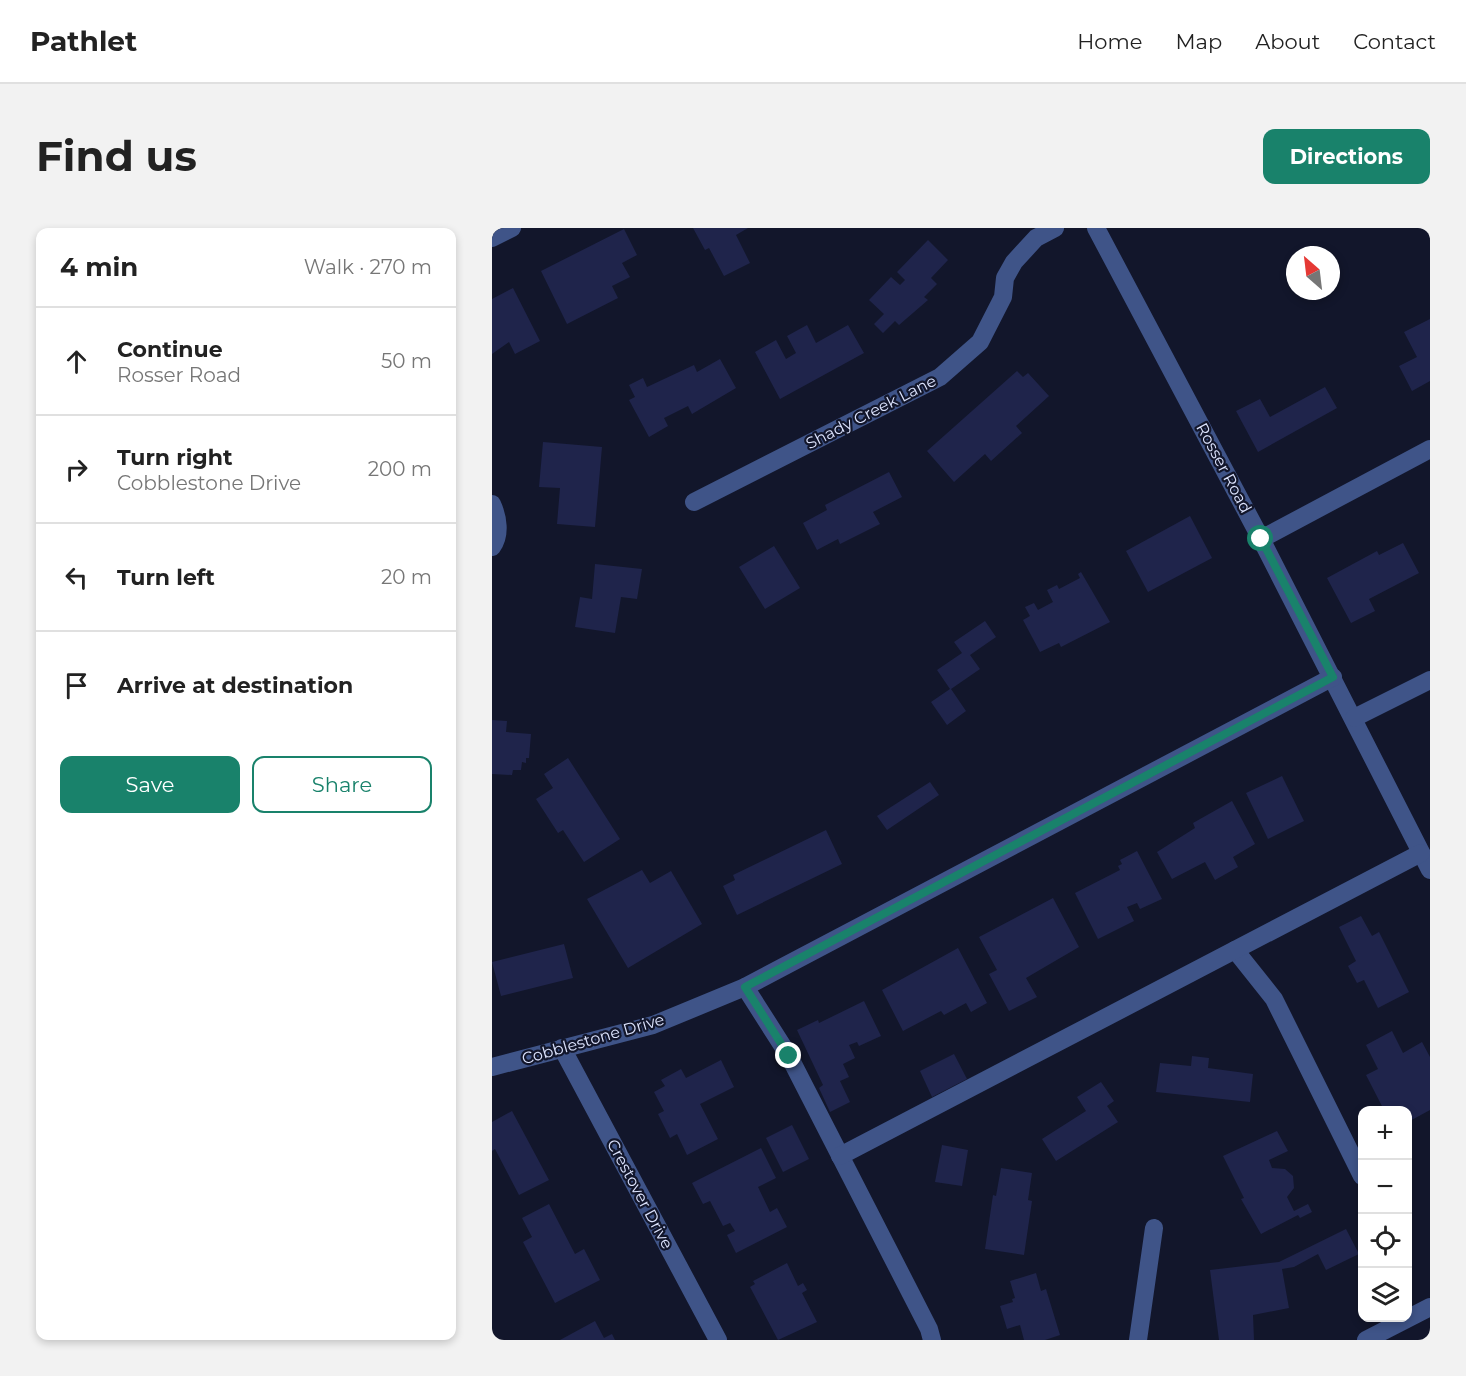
<!DOCTYPE html>
<html lang="en">
<head>
<meta charset="utf-8">
<style>
	:root { --surface:#fff; --page:#f2f2f2; --text:#222; --muted:#767676; --line:#e0e0e0; --accent:#19826b }
	body { margin:0; font-family:Montserrat,sans-serif; background:var(--page); color:var(--text) }
	.controls { position:absolute; right:18px; bottom:18px; display:grid; overflow:hidden; border-radius:12px; box-shadow:0 3px 9px #0003 }
	.controls button { width:54px; height:54px; display:grid; place-items:center; padding:0; border:0; border-bottom:2px solid var(--line); background:var(--surface); color:var(--text); font:30px sans-serif }
	.compass { position:absolute; left:794px; top:18px; width:54px; height:54px; border-radius:50%; background:var(--surface); box-shadow:0 3px 9px #0003; rotate:332deg }
	.stop { position:absolute; width:18px; height:18px; margin:-14px; border:4px solid #19826b; border-radius:50%; background:#fff }
	.stop.end { background:#19826b; border-color:#fff; box-shadow:0 2px 6px #0008 }
	.list { margin:0; padding:0; list-style:none }
	h2 { display:flex; justify-content:space-between; align-items:center; height:78px; margin:0; padding:0 24px; font-size:26px }
	h2 small { font-size:20px; font-weight:400; color:var(--muted) }
	.list li { display:grid; grid-template-columns:39px 1fr auto; gap:18px; align-items:center; box-sizing:border-box; height:108px; padding:0 24px; border-top:2px solid var(--line) }
	.list b { display:block; font-size:22px; white-space:nowrap }
	.list p { margin:0; font-size:20px; white-space:nowrap; color:var(--muted) }
	.list em { font-size:20px; font-style:normal; color:var(--muted) }
	.actions { display:flex; gap:12px; padding:18px 24px }
	.actions a { flex:1; padding:14px 0; border:2px solid var(--accent); border-radius:12px; text-align:center; font-size:21px; color:var(--accent) }
	.actions .main { background:var(--accent); color:#fff }
	.icon { flex:none; width:33px; height:33px; fill:none; stroke:currentColor; stroke-width:2; stroke-linecap:round; stroke-linejoin:round }
	.map { position:relative; flex:none; width:938px; height:1112px; overflow:hidden; border-radius:12px }
	header { display:flex; align-items:center; gap:36px; box-sizing:border-box; height:84px; padding:0 30px; background:var(--surface); border-bottom:2px solid var(--line) }
	header strong { font-size:28px }
	nav { display:flex; gap:33px; margin-inline-start:auto; font-size:21px }
	.intro { display:flex; align-items:center; justify-content:space-between; box-sizing:border-box; height:144px; padding:0 36px }
	h1 { margin:0; font-size:42px }
	.button { padding:15px 27px; border-radius:12px; background:var(--accent); color:#fff; font-size:21px; font-weight:700 }
	main { display:flex; gap:36px; padding:0 36px }
	aside { flex:1; background:var(--surface); border-radius:12px; box-shadow:0 3px 9px #0003 }
	.map>svg:first-child { display:block }
	.building { fill:#1f244b }
	.lines { fill:none; stroke-linecap:round; stroke-linejoin:round }
	.minor { stroke:#3f5488; stroke-width:18 }
	.route { stroke:#19826b; stroke-width:8 }
	.labels { text-anchor:middle; dominant-baseline:central; stroke-width:4.5; stroke-linejoin:round; paint-order:stroke }
	.street-label { font-size:16px; fill:#dde4fe; stroke:#12162b }
</style>
</head>
<body>
<header>
<strong>Pathlet</strong>
<nav><a>Home</a><a>Map</a><a>About</a><a>Contact</a></nav>
</header>
<div class="intro"><h1>Find us</h1><a class="button">Directions</a></div>
<main>
<aside>
<h2>4 min<small>Walk · 270 m</small></h2>
<ul class="list">
<li><svg class="icon" aria-label="ahead" viewBox="0 0 24 24"><path d="M12 20V5M6 11l6-6 6 6"/></svg><div><b>Continue</b><p>Rosser Road</p></div><em>50 m</em></li>
<li><svg class="icon" aria-label="right" viewBox="0 0 24 24"><path d="M7 20v-9h11M14 6l5 5-5 5"/></svg><div><b>Turn right</b><p>Cobblestone Drive</p></div><em>200 m</em></li>
<li><svg class="icon" aria-label="left" viewBox="0 0 24 24"><path d="M17 20v-9H6M10 6l-5 5 5 5"/></svg><div><b>Turn left</b></div><em>20 m</em></li>
<li><svg class="icon" aria-label="arrive" viewBox="0 0 24 24"><path d="M6 21V4h12l-3 4 3 4H6"/></svg><div><b>Arrive at destination</b></div></li>
</ul>
<div class="actions"><a class="main">Save</a><a>Share</a></div>
</aside>
<div class="map">
<svg width="938" height="1112" viewBox="0 0 938 1112">
	<rect width="100%" height="100%" fill="#12162b"/>
	<!-- building -->
	<g class="building">
		<path d="M201,0H256L244,7L258,35L232,48L217,20L213,22Z"/>
		<path d="M132,1L145,27L130,35L138,49L120,58L126,70L75,96L49,43Z"/>
		<path d="M436,12L456,32L439,50L445,56L432,69L436,72L407,97L403,93L391,105L382,96L392,86L377,72L399,49L408,57L413,52L405,44Z"/>
		<path d="M21,60L48,113L23,126L17,114L0,126V71Z"/>
		<path d="M938,91V153L920,163L907,138L925,129L912,104Z"/>
		<path d="M315,97L324,115L356,97L372,125L288,171L263,124L284,112L294,131L304,125L295,108Z"/>
		<path d="M228,131L244,160L200,186L196,178L172,190L176,198L157,209L137,172L143,169L137,157L151,150L155,159L202,137L205,144Z"/>
		<path d="M525,143L531,149L536,145L557,168L524,198L530,205L499,233L493,226L462,254L435,223Z"/>
		<path d="M833,159L845,180L766,224L744,183L768,171L778,189Z"/>
		<path d="M51,214L110,219L103,299L65,296L68,260L47,259Z"/>
		<path d="M397,244L410,269L381,284L388,296L348,316L346,311L325,322L311,295L335,282L333,277Z"/>
		<path d="M698,288L720,330L656,364L634,323Z"/>
		<path d="M911,315L927,345L877,371L883,383L859,395L835,350L885,323L887,327Z"/>
		<path d="M282,318L308,360L273,381L247,339Z"/>
		<path d="M103,336L150,341L145,371L129,369L123,405L83,399L88,369L100,371Z"/>
		<path d="M589,344L618,394L569,419L567,415L548,424L531,392L538,388L533,379L542,375L546,382L561,374L555,362L565,357L567,361L588,350L586,346Z"/>
		<path d="M493,393L504,409L478,427L488,441L459,461L474,483L455,497L439,474L458,461L445,442L470,425L462,414Z"/>
		<path d="M0,492L15,493L14,504L39,506L37,530H34V535L30,534L29,542H21L20,547L0,546Z"/>
		<path d="M76,530L128,611L92,634L71,602L66,605L44,571L61,560L52,546Z"/>
		<path d="M790,548L812,593L776,611L754,565Z"/>
		<path d="M438,554L447,567L395,602L385,588Z"/>
		<path d="M740,573L763,616L741,629L746,639L723,652L713,634L680,651L665,624L703,600L701,595Z"/>
		<path d="M334,602L350,636L245,687L231,658L243,652L241,647Z"/>
		<path d="M645,623L670,671L648,681L645,675L635,679L642,693L606,711L583,665L628,642L626,638L630,636L628,632Z"/>
		<path d="M150,642L158,655L179,643L210,696L136,740L95,671Z"/>
		<path d="M561,670L587,719L534,750L545,769L517,783L497,746L505,742L487,709Z"/>
		<path d="M869,688L880,708L887,704L917,764L886,780L872,752L865,755L856,738L864,733L847,699Z"/>
		<path d="M72,716L81,750L9,768L0,734Z"/>
		<path d="M466,720L495,775L479,784L474,775L452,787L449,783L411,803L390,762Z"/>
		<path d="M372,773L389,808L367,818L365,814L357,817L363,830L351,836L357,849L348,853L358,874L338,884L327,860L331,857L305,802L326,792L327,795Z"/>
		<path d="M900,803L911,825L930,814L938,829V882L916,894V882H892L874,847L886,841L874,817Z"/>
		<path d="M462,826L475,851L440,869L428,843Z"/>
		<path d="M700,828L717,830L716,840L761,846L758,874L664,864L668,835L699,838Z"/>
		<path d="M229,832L242,859L208,876L226,911L195,927L185,906L178,910L166,886L172,883L162,864L173,858L169,852L189,841L194,850Z"/>
		<path d="M609,854L622,873L615,878L626,894L564,933L550,911L594,883L585,869Z"/>
		<path d="M20,883L57,952L27,967L3,921L0,923V894Z"/>
		<path d="M300,897L317,931L291,944L274,910Z"/>
		<path d="M785,903L796,923L777,932L780,940L793,941L801,948L802,960L795,969L802,983L816,976L820,984L808,990L806,987L769,1006L749,971L752,970L731,928Z"/>
		<path d="M450,917L476,922L470,958L443,954Z"/>
		<path d="M269,920L284,950L266,959L278,984L285,980L295,999L244,1025L235,1007L243,1003L238,995L231,998L218,973L211,976L200,955Z"/>
		<path d="M509,940L540,945L536,972L540,973L532,1027L493,1021L501,967L504,968Z"/>
		<path d="M57,976L83,1026L92,1021L108,1052L63,1075L31,1014L40,1009L30,990Z"/>
		<path d="M854,1001L867,1026L834,1042L826,1026L802,1039L790,1041L797,1080L761,1087L762,1112H727L718,1042L787,1034Z"/>
		<path d="M295,1035L306,1058L311,1055L315,1062L310,1065L325,1094L286,1112L258,1059L263,1056L261,1053Z"/>
		<path d="M544,1045L549,1063L554,1061L568,1107L553,1112H532L528,1097L515,1101L508,1078L521,1074L520,1071L523,1070L518,1053Z"/>
		<path d="M103,1093L112,1110L120,1106L123,1112H68Z"/>
	</g>
	<g class="lines">
		<!-- minor -->
		<g class="minor">
			<path d="M604,0L769,311L938,642"/>
			<path d="M0,10L20,0"/>
			<path d="M202,274L448,149L488,114L511,69L513,50L522,34L544,10L563,0"/>
			<path d="M0,276C6,289 9,307 0,319"/>
			<path d="M769,311L938,221"/>
			<path d="M862,490L938,452"/>
			<path d="M743,722L782,771L870,948"/>
			<path d="M253,759L297,828L437,1101L440,1112"/>
			<path d="M70,820L226,1112"/>
			<path d="M0,839L161,797L253,759L841,449"/>
			<path d="M348,928L929,625"/>
			<path d="M646,1112L662,1000"/>
			<path d="M874,1112L938,1079"/>
		</g>
	</g>
	<g class="lines">
		<!-- route -->
		<path class="route" d="M297,828L253,759L841,449L769,311"/>
	</g>
	<g class="labels">
		<!-- street labels -->
		<g class="street-label">
			<text transform="translate(379 184) rotate(-27)">Shady Creek Lane</text>
			<text transform="translate(732 240) rotate(62)">Rosser Road</text>
			<text transform="translate(101 811) rotate(-16)">Cobblestone Drive</text>
			<text transform="translate(148 966) rotate(62)">Crestover Drive</text>
		</g>
	</g>
</svg>
<div class="controls">
<button>+</button>
<button>−</button>
<button><svg class="icon" aria-label="locate" viewBox="0 0 24 24"><circle cx="12" cy="12" r="6"/><path d="M12 2v4M12 18v4M2 12h4M18 12h4"/></svg></button>
<button><svg class="icon" aria-label="layers" viewBox="0 0 24 24"><path d="M12 4l9 5-9 5-9-5zM3 14l9 5 9-5"/></svg></button>
</div>
<svg class="compass" viewBox="-18 -18 36 36"><path d="M0-13l5 13h-10z" fill="#e53935"/><path d="M0 13l5-13h-10z" fill="#767676"/></svg>
<div class="stop" style="left:769px;top:311px"></div>
<div class="stop end" style="left:297px;top:828px"></div>
</div>
</main>
</body>
</html>
